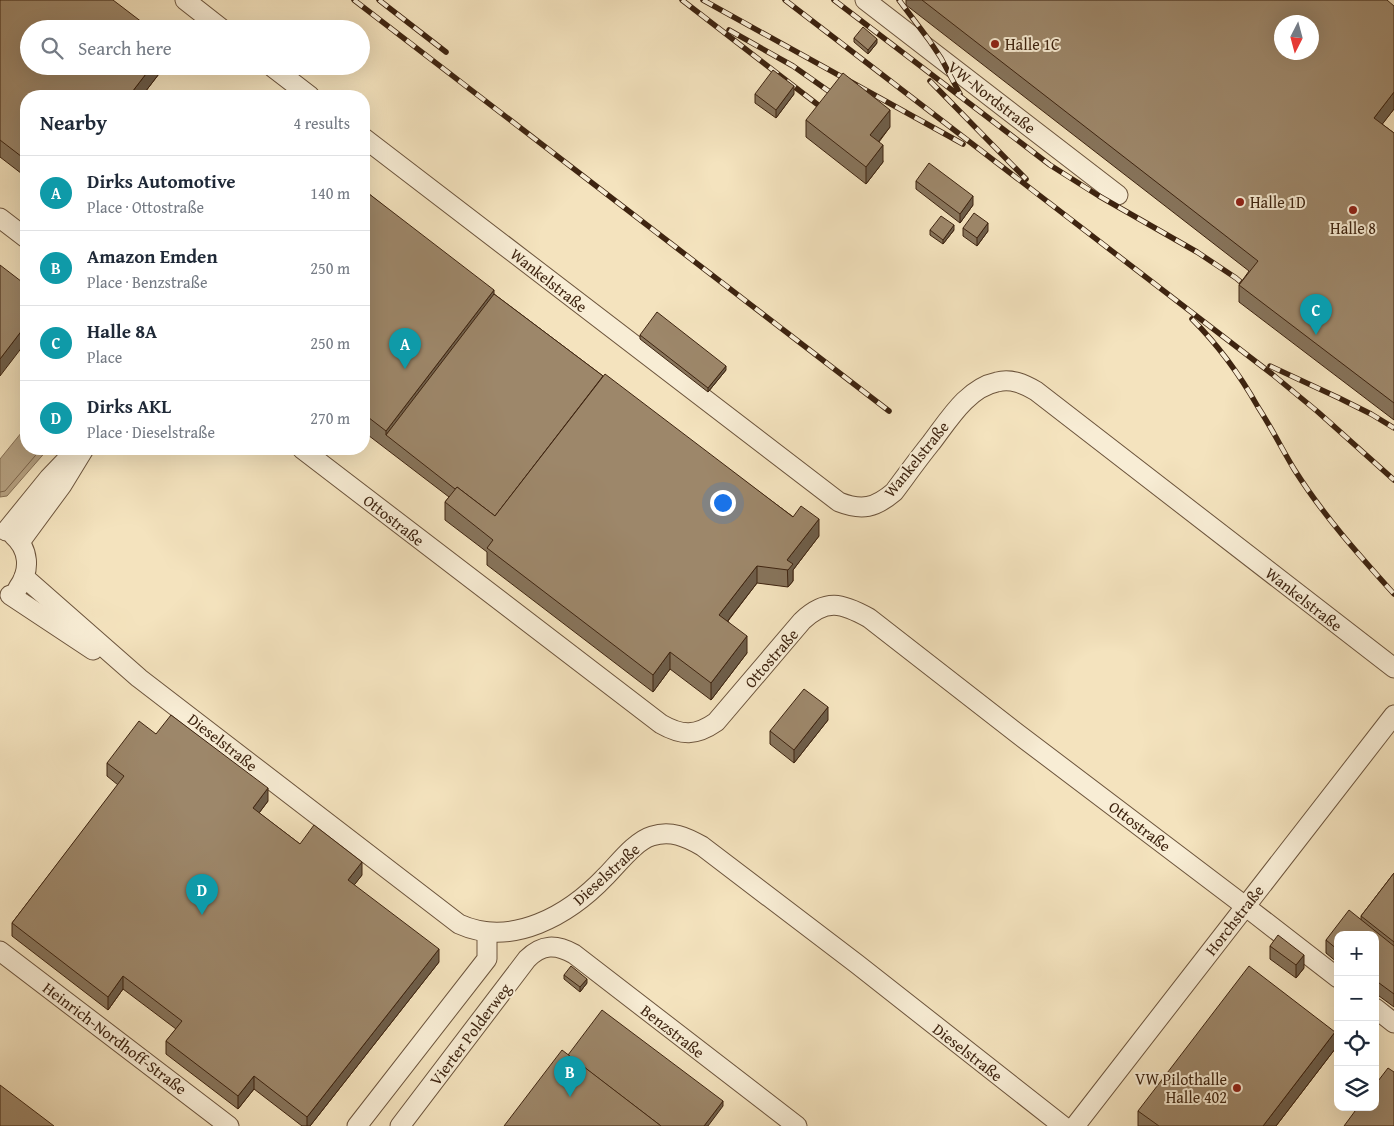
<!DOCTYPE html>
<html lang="en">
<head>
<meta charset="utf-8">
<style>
	:root { --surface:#fff; --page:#f2f2f3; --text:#1f2937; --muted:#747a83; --line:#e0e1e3; --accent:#8f2418 }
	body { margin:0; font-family:"Gentium Book Plus",serif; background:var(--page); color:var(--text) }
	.controls { position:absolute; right:15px; bottom:15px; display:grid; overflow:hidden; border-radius:10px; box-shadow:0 5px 20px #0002 }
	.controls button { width:45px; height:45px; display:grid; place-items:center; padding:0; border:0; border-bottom:1px solid var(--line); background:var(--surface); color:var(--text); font:25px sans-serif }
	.compass { position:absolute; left:1274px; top:15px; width:45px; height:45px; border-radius:50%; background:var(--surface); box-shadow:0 5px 20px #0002; rotate:186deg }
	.you { position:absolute; left:722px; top:502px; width:18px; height:18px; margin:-12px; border:4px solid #fff; border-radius:50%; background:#1a73e8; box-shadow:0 0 0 8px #1a73e833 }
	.badge { display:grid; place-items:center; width:32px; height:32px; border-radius:50%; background:var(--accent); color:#fff; font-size:16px; font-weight:700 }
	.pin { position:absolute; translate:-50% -41px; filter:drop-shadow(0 1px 2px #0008) }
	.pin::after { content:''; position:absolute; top:26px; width:18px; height:15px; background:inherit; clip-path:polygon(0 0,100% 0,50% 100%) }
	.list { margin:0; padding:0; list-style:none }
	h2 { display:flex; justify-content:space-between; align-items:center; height:65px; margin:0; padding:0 20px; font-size:21px }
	h2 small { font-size:16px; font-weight:400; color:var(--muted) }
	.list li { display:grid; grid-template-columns:32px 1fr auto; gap:15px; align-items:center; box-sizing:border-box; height:75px; padding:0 20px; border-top:1px solid var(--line) }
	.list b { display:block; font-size:19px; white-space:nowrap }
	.list p { margin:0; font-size:16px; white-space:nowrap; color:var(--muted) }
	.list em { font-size:16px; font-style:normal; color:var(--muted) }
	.icon { flex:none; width:28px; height:28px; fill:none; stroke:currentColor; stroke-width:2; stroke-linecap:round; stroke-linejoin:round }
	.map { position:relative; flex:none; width:1394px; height:1126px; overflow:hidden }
	.search { position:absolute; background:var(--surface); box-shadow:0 5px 20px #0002; left:20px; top:20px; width:350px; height:55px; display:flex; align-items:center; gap:12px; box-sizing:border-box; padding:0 18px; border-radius:28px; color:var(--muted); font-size:19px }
	.panel { position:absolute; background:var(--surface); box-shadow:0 5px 20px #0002; left:20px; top:90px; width:350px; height:365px; border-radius:20px }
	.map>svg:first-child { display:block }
	.water { fill:#b6a283; stroke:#867055 }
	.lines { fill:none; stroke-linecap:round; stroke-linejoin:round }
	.shore { stroke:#7a634a; stroke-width:1 }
	.minor-casing { stroke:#6c543c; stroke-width:21 }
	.minor { stroke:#f8edd5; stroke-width:19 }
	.rail-casing { stroke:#3e2410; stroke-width:5.5 }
	.rail { stroke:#f8edd5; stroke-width:4; stroke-dasharray:11; stroke-linecap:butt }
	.wall { fill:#87745b; stroke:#3e2410 }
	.shaded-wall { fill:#6e5e4a; stroke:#3e2410 }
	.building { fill:#9d876a; stroke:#3e2410; fill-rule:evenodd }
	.poi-dot { fill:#8f2418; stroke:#f8edd5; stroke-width:2 }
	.labels { text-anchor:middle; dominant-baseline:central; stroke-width:4; stroke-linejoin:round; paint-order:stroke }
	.poi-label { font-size:16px; fill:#3e2410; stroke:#f8edd5; text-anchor:start }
	.street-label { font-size:16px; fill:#3e2410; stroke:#f8edd5 }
</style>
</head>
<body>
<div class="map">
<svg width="1394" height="1126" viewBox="0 0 1394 1126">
	<rect width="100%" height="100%" fill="#f4e3be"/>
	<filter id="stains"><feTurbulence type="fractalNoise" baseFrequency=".004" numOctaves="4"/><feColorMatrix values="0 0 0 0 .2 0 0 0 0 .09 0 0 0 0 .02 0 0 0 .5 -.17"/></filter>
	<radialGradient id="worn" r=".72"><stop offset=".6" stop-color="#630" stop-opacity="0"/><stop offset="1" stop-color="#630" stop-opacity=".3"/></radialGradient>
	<!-- water -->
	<path class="water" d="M26,427V449H48L7,496L0,497V459Z"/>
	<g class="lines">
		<!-- shore -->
		<path class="shore" d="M0,492L5,491L41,449"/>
		<defs>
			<g id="minor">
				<path d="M185,0L222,29"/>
				<path d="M865,0L1118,195"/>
				<path d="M271,66L310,96"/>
				<path d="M364,138L839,502C862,511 875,508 894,492C906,476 918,459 931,443C948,421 967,388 997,382C1011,378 1024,384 1036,391L1394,668"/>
				<path d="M0,218L26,238"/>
				<path d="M302,449L661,724C682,736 696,736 716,722L802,621C826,598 842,603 869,618L1018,734L1245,906L1338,978"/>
				<path d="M6,531L49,478L71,455"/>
				<path d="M13,535C29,549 31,570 18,588"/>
				<path d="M20,542L62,485L84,449"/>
				<path d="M24,577L139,678L459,924C512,948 569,915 606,876C618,864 635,841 652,836C671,830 686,837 702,846L857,964L1063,1126"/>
				<path d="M10,595L93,650"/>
				<path d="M0,951L229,1126"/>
				<path d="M1375,1008L1394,1023"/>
				<path d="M357,1126L487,959V932"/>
				<path d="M400,1126L527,959C542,944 556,944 574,954L797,1126"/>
				<path d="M1075,1126L1394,715"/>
			</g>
		</defs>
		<!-- minor casing -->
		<use href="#minor" class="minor-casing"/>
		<!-- minor -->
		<use href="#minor" class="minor"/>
		<defs>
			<g id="rail">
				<path d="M354,0L889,411"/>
				<path d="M379,0L446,52"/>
				<path d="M682,0L826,111"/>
				<path d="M703,0L963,144"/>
				<path d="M785,0L1272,374L1318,412L1394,480"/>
				<path d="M834,0L1050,165L1099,196L1197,252L1236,278L1249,289"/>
				<path d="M899,0L929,40L941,58L960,94"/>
				<path d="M729,30L793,66L837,97"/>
				<path d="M930,81L1026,179"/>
				<path d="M1192,319C1218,345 1240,375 1258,407C1271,427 1282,449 1294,469C1323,515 1358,554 1394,594"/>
				<path d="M1270,366L1339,398L1371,414L1394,428"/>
			</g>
		</defs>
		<!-- rail casing -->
		<use href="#rail" class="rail-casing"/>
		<!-- rail -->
		<use href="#rail" class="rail"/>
	</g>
	<!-- wall -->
	<g class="wall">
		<path d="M0,0L165,66L142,96H26V177L0,157Z"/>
		<path d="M906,0H1387L1394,109L1382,124L1394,133V420L1239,302V285L1249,271L906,5Z"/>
		<path d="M854,38L877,43L868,54L854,42Z"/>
		<path d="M755,94H794L776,118L755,103Z"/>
		<path d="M806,120L890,127L879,142L883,162L866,184L806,137Z"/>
		<path d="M916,181L973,205L960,223L916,189Z"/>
		<path d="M364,190L494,294L603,376L819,536L793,570V581L788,587L757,583L728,621L747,653L711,700L670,669L653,692L487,565V552L445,520V502L449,497L364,432Z"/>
		<path d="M963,228L988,231L977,246L963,236Z"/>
		<path d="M930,230H954L943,244L930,235Z"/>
		<path d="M640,335L726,370L708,392L640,339Z"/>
		<path d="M828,720L794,763L770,744V731Z"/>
		<path d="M156,734L268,801L259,813L300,844L362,875L354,885L439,962L310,1126H302L254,1089L238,1109L166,1054V1041L176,1029L123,989L108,1010L12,936V923L118,785L107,776V763Z"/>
		<path d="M1394,873V1007L1375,993V935H1338V963L1326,953V940L1361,920V916Z"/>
		<path d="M1270,946L1304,968L1296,978L1270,959Z"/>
		<path d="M564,975L587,983L580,992L564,979Z"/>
		<path d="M1335,1049L1276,1126H1138V1111Z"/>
	</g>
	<!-- shaded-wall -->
	<g class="shaded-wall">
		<path d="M877,39V43L868,54V50Z"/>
		<path d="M152,66H165L142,96H129Z"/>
		<path d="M794,86V94L776,118V110Z"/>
		<path d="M1394,92V109L1374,135V118Z"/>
		<path d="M890,110V127L870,152V135Z"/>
		<path d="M883,145V162L866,184V167Z"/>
		<path d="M973,196V205L960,223V214Z"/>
		<path d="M988,223V231L977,246V238Z"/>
		<path d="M954,225V230L943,244V240Z"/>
		<path d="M494,290V307L386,435V431Z"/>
		<path d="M26,325V342L0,376V359Z"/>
		<path d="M726,366V370L708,392V388Z"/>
		<path d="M819,519V536L793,570V581L788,587L787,560Z"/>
		<path d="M757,566V583L719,632V615Z"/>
		<path d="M747,636V653L711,700V683Z"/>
		<path d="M670,652V669L653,692V675Z"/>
		<path d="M828,707V720L794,763V750Z"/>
		<path d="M268,788V801L253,821V808Z"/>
		<path d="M362,862V875L348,893V880Z"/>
		<path d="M439,949V962L310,1126H307V1117Z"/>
		<path d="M1304,955V968L1296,978V965Z"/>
		<path d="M123,976V989L108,1010V997Z"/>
		<path d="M587,979V983L580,992V987Z"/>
		<path d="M1335,1032V1049L1276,1126H1263Z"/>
		<path d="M254,1076V1089L238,1109V1096Z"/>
		<path d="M723,1101V1106L708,1126H704Z"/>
	</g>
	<!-- building -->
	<g class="building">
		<path d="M0,0H113L151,29H29V66H152L129,96H26V160L0,140Z"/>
		<path d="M922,0H1387L1394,6V92L1374,118L1394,133V403L1239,285L1258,261ZM1282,22H1312V52H1282Z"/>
		<path d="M863,27L877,39L868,50L854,38Z"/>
		<path d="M773,70L794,86L776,110L755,94Z"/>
		<path d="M843,73L890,110L870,135L883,145L866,167L806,120Z"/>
		<path d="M929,163L973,196L960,214L916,181Z"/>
		<path d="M364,190L494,290L386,431L364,414Z"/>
		<path d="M974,213L988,223L977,238L963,228Z"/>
		<path d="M941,216L954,225L943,240L930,230Z"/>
		<path d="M0,265L26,285V325L0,359Z"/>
		<path d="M494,294L603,376L495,516L457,487L455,489L386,435Z"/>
		<path d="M657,312L726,366L708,388L640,335Z"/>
		<path d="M605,374L793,517L801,506L819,519L787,560L793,564L788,570L757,566L719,615L747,636L711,683L670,652L653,675L487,548L493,540L445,502L457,487L495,516Z"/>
		<path d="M804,689L828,707L794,750L770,731Z"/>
		<path d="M171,715L268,788L253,808L300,844L314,825L362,862L348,880L439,949L307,1117L254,1076L238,1096L166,1041L182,1021L123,976L108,997L12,923L124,776L107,763L139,721L156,734Z"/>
		<path d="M1394,873V942L1361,916Z"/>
		<path d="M1349,910L1394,946V994L1375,980V935H1338V950L1326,940Z"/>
		<path d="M1278,935L1304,955L1296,965L1270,946Z"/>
		<path d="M571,966L587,979L580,987L564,975Z"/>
		<path d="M1249,966L1335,1032L1263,1126H1159L1138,1111Z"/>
		<path d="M602,1010L723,1101L704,1126H661L568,1055Z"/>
		<path d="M562,1050L661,1126H504Z"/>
		<path d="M1388,1068L1394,1072V1126H1344L1358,1107H1375V1085Z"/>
		<path d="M0,1085L54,1126H0Z"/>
	</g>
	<!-- markers -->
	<g class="poi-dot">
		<circle cx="995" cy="44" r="5"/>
		<circle cx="1240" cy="202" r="5"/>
		<circle cx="1353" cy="210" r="5"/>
		<circle cx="1237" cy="1088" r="5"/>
	</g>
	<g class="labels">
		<!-- poi labels -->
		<g class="poi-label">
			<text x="1005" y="44">Halle 1C</text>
			<text x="1250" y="202">Halle 1D</text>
			<text x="1353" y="228" text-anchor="middle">Halle 8</text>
			<text x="1227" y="1079" text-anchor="end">VW Pilothalle<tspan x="1227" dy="18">Halle 402</tspan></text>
		</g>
		<!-- street labels -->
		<g class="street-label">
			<text transform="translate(992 97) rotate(38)">VW-Nordstraße</text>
			<text transform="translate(549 280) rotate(38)">Wankelstraße</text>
			<text transform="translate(916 459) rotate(-51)">Wankelstraße</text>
			<text transform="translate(394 520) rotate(38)">Ottostraße</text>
			<text transform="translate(1304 599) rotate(38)">Wankelstraße</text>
			<text transform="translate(771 658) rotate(-49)">Ottostraße</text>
			<text transform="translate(223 742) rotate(38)">Dieselstraße</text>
			<text transform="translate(1140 826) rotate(37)">Ottostraße</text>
			<text transform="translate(606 874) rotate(-42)">Dieselstraße</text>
			<text transform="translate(1234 920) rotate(-52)">Horchstraße</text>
			<text transform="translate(673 1031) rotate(38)">Benzstraße</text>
			<text transform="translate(470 1034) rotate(-53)">Vierter Polderweg</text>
			<text transform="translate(115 1038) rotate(37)">Heinrich-Nordhoff-Straße</text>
			<text transform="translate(968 1052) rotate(38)">Dieselstraße</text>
		</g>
	</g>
	<rect width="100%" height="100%" filter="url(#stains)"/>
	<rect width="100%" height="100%" fill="url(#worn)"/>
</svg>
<div class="controls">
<button>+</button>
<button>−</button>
<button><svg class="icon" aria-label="locate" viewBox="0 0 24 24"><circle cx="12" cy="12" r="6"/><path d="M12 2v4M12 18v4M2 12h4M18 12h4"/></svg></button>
<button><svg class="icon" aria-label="layers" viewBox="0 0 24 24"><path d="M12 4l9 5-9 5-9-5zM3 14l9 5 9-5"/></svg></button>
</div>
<svg class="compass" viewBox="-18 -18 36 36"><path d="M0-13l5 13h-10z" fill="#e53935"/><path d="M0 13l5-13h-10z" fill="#747a83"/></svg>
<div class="you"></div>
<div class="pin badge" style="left:405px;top:369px;background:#0f9aa8">A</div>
<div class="pin badge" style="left:570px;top:1097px;background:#0f9aa8">B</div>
<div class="pin badge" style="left:1316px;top:335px;background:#0f9aa8">C</div>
<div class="pin badge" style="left:202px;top:915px;background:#0f9aa8">D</div>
<div class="search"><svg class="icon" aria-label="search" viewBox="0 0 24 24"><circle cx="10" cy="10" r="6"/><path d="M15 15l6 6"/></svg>Search here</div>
<section class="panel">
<h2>Nearby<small>4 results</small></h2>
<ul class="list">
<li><span class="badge" style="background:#0f9aa8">A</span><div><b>Dirks Automotive</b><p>Place · Ottostraße</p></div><em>140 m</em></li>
<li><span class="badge" style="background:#0f9aa8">B</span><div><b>Amazon Emden</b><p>Place · Benzstraße</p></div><em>250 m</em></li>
<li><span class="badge" style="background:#0f9aa8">C</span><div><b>Halle 8A</b><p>Place</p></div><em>250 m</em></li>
<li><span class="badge" style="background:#0f9aa8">D</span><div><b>Dirks AKL</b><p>Place · Dieselstraße</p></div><em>270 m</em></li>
</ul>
</section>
</div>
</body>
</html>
